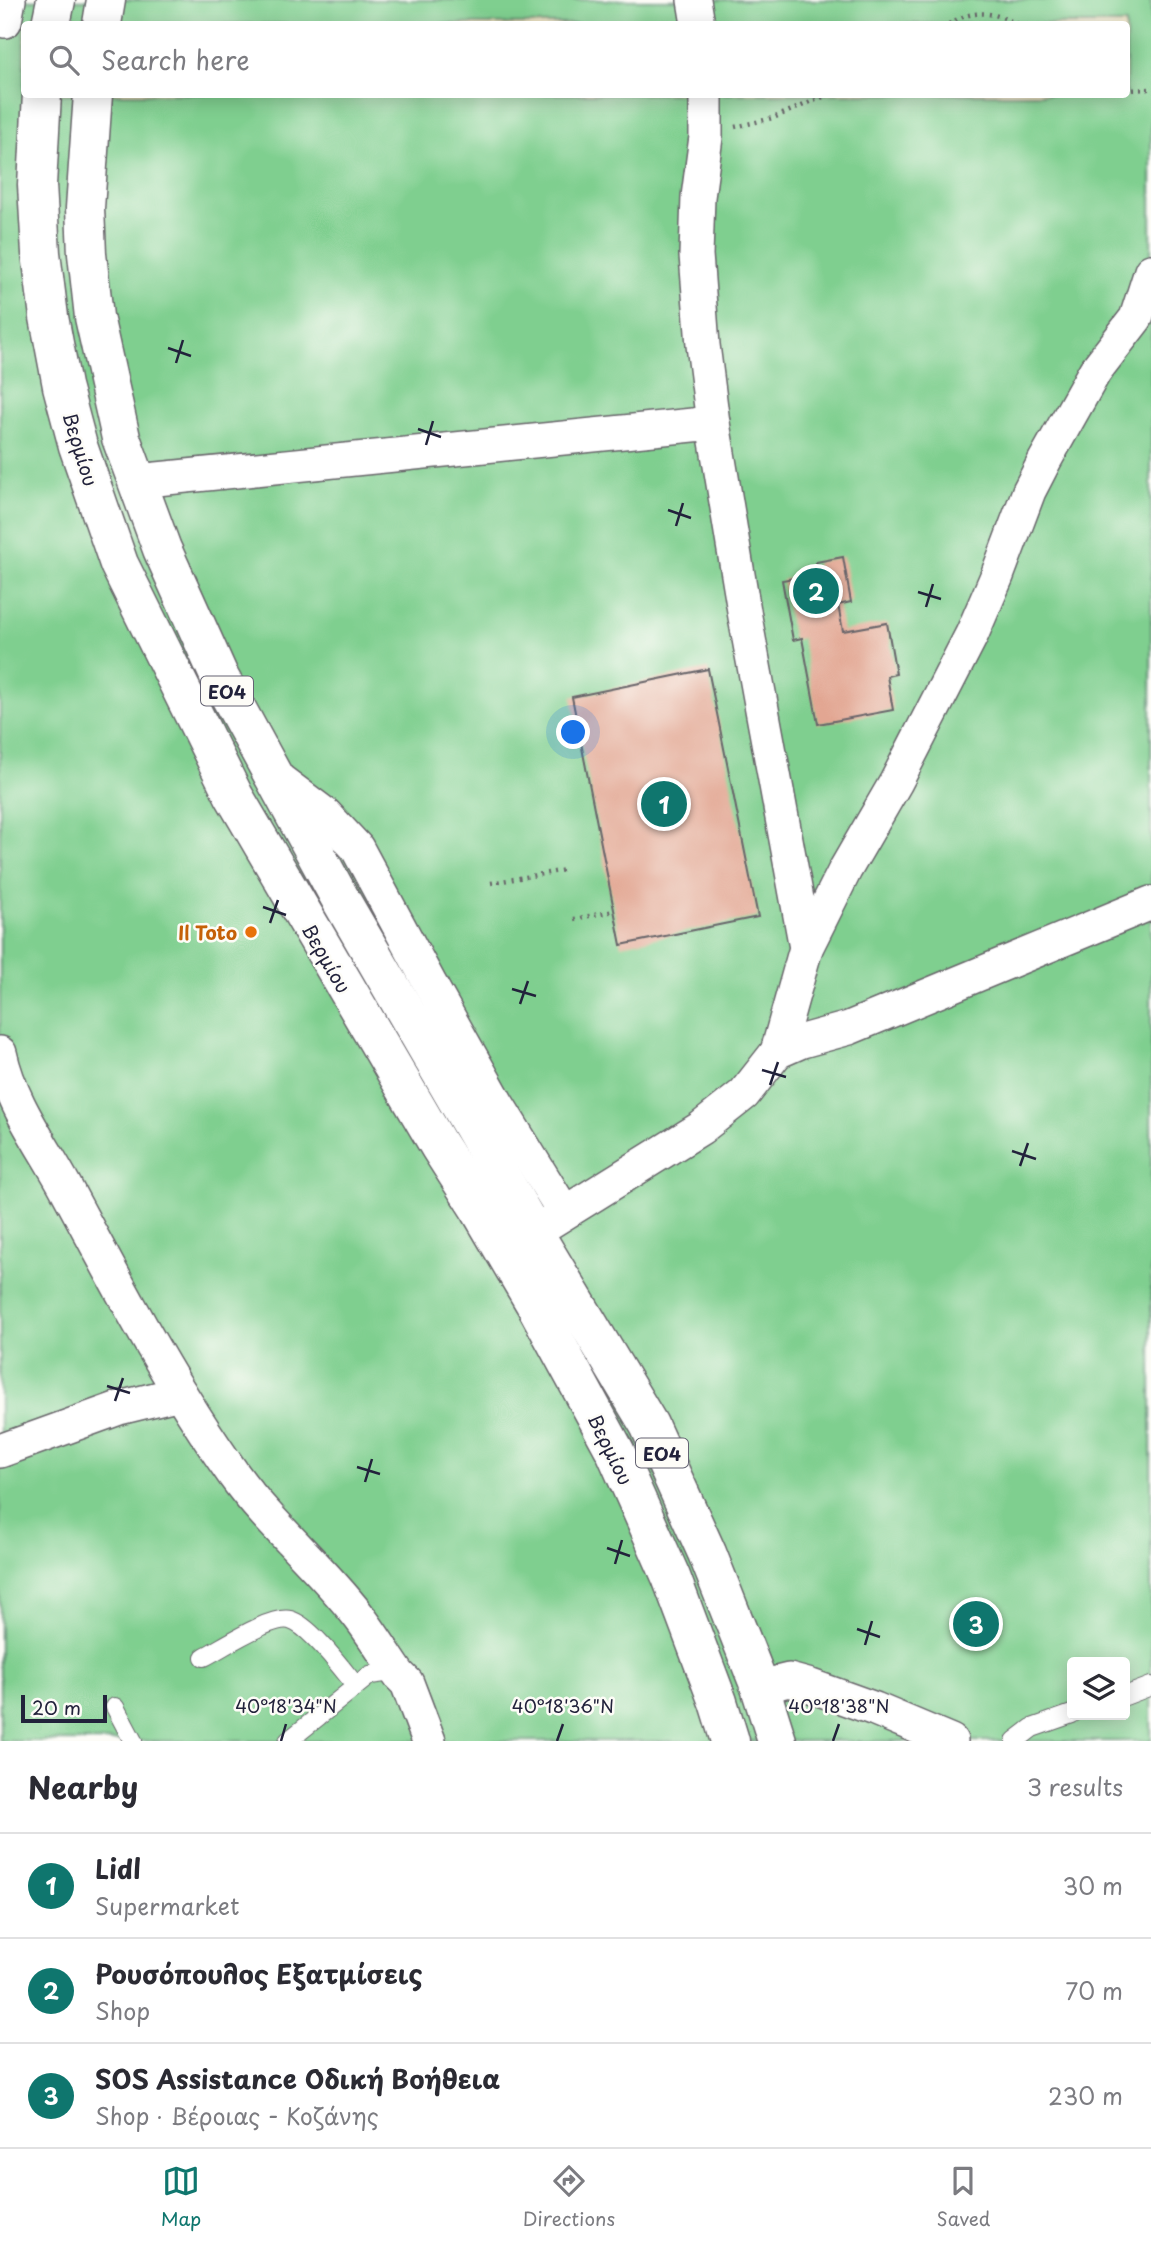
<!DOCTYPE html>
<html lang="en">
<head>
<meta charset="utf-8">
<style>
	:root { --surface:#fff; --page:#f7f7f7; --text:#2b2b33; --muted:#7c7c81; --line:#e1e1e2; --accent:#0f766e }
	body { margin:0; font-family:"Playpen Sans",sans-serif; background:var(--page); color:var(--text) }
	.controls { position:absolute; right:21px; bottom:21px; display:grid; overflow:hidden; border-radius:7px; box-shadow:0 4px 18px #0003 }
	.controls button { width:63px; height:63px; display:grid; place-items:center; padding:0; border:0; border-bottom:2px solid var(--line); background:var(--surface); color:var(--text); font:35px sans-serif }
	.scale { position:absolute; left:21px; bottom:18px; width:86px; box-sizing:border-box; padding-left:7px; border:4px solid #22223b; border-top:0; font-size:19px; line-height:24px; white-space:nowrap; color:#22223b; -webkit-text-stroke:5px #fdfcf7; paint-order:stroke }
	.you { position:absolute; left:574px; top:733px; width:24px; height:24px; margin:-18px; border:5px solid #fff; border-radius:50%; background:#1a73e8; box-shadow:0 0 0 10px #1a73e833 }
	.badge { display:grid; place-items:center; width:46px; height:46px; border-radius:50%; background:var(--accent); color:#fff; font-size:23px; font-weight:700 }
	.pin { position:absolute; translate:-50% -50%; border:4px solid #fff; box-shadow:0 2px 7px #0006 }
	.list { margin:0; padding:0; list-style:none }
	h2 { display:flex; justify-content:space-between; align-items:center; height:91px; margin:0; padding:0 28px; font-size:30px }
	h2 small { font-size:23px; font-weight:400; color:var(--muted) }
	.list li { display:grid; grid-template-columns:46px 1fr auto; gap:21px; align-items:center; box-sizing:border-box; height:105px; padding:0 28px; border-top:2px solid var(--line) }
	.list b { display:block; font-size:26px; white-space:nowrap }
	.list p { margin:0; font-size:23px; white-space:nowrap; color:var(--muted) }
	.list em { font-size:23px; font-style:normal; color:var(--muted) }
	.icon { flex:none; width:38px; height:38px; fill:none; stroke:currentColor; stroke-width:2; stroke-linecap:round; stroke-linejoin:round }
	.map { position:relative; flex:none; width:1151px; height:1741px; overflow:hidden }
	.search { position:absolute; background:var(--surface); box-shadow:0 4px 18px #0003; left:21px; right:21px; top:21px; height:77px; display:flex; align-items:center; gap:18px; box-sizing:border-box; padding:0 24px; border-radius:7px; color:var(--muted); font-size:26px }
	.sheet { height:406px; background:var(--surface) }
	nav { display:flex; justify-content:space-around; align-items:center; box-sizing:border-box; height:98px; border-top:2px solid var(--line); background:var(--surface); font-size:19px; color:var(--muted) }
	nav a { display:grid; justify-items:center; gap:4px }
	nav .on { color:var(--accent) }
	.map>svg:first-child { display:block }
	.green { fill:#7fcf8f; stroke:#507865; stroke-width:2; fill-rule:evenodd }
	.building { fill:#e2a692 }
	.lines { fill:none; stroke-linecap:round; stroke-linejoin:round }
	.service-casing { stroke:#68656a; stroke-width:20 }
	.minor-casing { stroke:#68656a; stroke-width:36 }
	.primary-casing { stroke:#68656a; stroke-width:41 }
	.path { stroke:#68656a; stroke-width:4.5; stroke-dasharray:2 5; stroke-linecap:butt }
	.service { stroke:#fff; stroke-width:18 }
	.minor { stroke:#fff; stroke-width:33 }
	.primary { stroke:#fff; stroke-width:38 }
	.ticks { fill:none; stroke:#22223b; stroke-width:2.5 }
	.food-dot { fill:#e8710a; stroke:#fdfcf7; stroke-width:2.5 }
	.labels { text-anchor:middle; dominant-baseline:central; stroke-width:5; stroke-linejoin:round; paint-order:stroke }
	.shield { fill:#fdfcf7; stroke:#646373; stroke-width:2 }
	.shield-label { font-size:18px; font-weight:bold; fill:#22223b }
	.street-label { font-size:19px; fill:#22223b; stroke:#fdfcf7 }
	.food-label { font-size:19px; font-weight:bold; fill:#c56008; stroke:#fdfcf7; text-anchor:end }
	.ticks-label { font-size:18px; text-anchor:middle; fill:#22223b; stroke:#fdfcf7; stroke-width:5; stroke-linejoin:round; paint-order:stroke }
</style>
</head>
<body>
<div class="map">
<svg width="1151" height="1741" viewBox="0 0 1151 1741">
	<rect width="100%" height="100%" fill="#fdfcf7"/>
	<filter id="ink" filterUnits="userSpaceOnUse"><feTurbulence type="fractalNoise" baseFrequency=".0143" numOctaves="2"/><feDisplacementMap in="SourceGraphic" scale="14" xChannelSelector="R" yChannelSelector="G"/><feConvolveMatrix kernelMatrix="1 2 1 2 8 2 1 2 1" color-interpolation-filters="sRGB"/></filter>
	<filter id="wash" filterUnits="userSpaceOnUse"><feTurbulence type="fractalNoise" baseFrequency=".00686" numOctaves="4" result="noise"/><feDisplacementMap in="SourceGraphic" scale="28" xChannelSelector="R" yChannelSelector="G"/><feGaussianBlur stdDeviation="1.57" result="paint"/><feColorMatrix in="noise" values="0 0 0 0 0 0 0 0 0 0 0 0 0 0 0 0 0 1.4 0 .05"/><feComposite in="paint" operator="in"/></filter>
	<g filter="url(#wash)">
		<rect width="100%" height="100%" fill="#ebe1c0"/>
		<!-- green -->
		<path class="green" d="M0,0H1151V1741H0ZM24,24H1126V94H24ZM1072,1662H1125V1715H1072Z"/>
		<g id="blocks">
			<!-- building -->
			<g class="building">
				<path d="M843,557L851,602L838,605L843,631L887,623L896,674L887,676L893,710L818,724L802,638L793,640L782,580L818,574L816,562Z"/>
				<path d="M708,669L758,917L621,945L572,697Z"/>
			</g>
		</g>
	</g>
	<g filter="url(#ink)">
		<use href="#blocks" fill-opacity="0" stroke="#68656a" stroke-width="2"/>
		<g class="lines">
			<defs>
				<g id="service">
					<path d="M204,1657C222,1648 271,1615 290,1620C310,1625 343,1670 356,1686"/>
					<path d="M1125,1696L1151,1686"/>
					<path d="M115,1707L133,1741"/>
					<path d="M288,1741L370,1675L385,1673L399,1675"/>
					<path d="M1015,1741L1032,1728L1072,1714"/>
				</g>
				<g id="minor">
					<path d="M694,0L698,24"/>
					<path d="M5,21L9,0"/>
					<path d="M706,94V137L698,197L696,255L703,345L713,423L745,617L806,948L777,1052"/>
					<path d="M137,481L713,423"/>
					<path d="M274,776L326,815L357,848L429,982L498,1105L564,1212"/>
					<path d="M806,948L845,870L896,782L972,634L997,576L1029,491L1045,460L1095,371L1136,318L1151,271"/>
					<path d="M0,1053C11,1104 43,1145 67,1190C119,1287 170,1385 234,1475C270,1525 319,1565 357,1614C372,1633 385,1655 399,1675L407,1683L429,1741"/>
					<path d="M513,1245L701,1128L744,1094L777,1052L802,1041L849,1028L1151,903"/>
					<path d="M0,1451L119,1408L180,1393"/>
					<path d="M760,1687L789,1680L811,1686L875,1709L951,1741"/>
				</g>
				<g id="primary">
					<path d="M51,24L56,0"/>
					<path d="M102,24L106,0"/>
					<path d="M42,94L37,185L41,253L49,317L62,386L78,446L119,564L234,796L439,1146L480,1210L534,1302L615,1451L671,1577L718,1702L730,1741"/>
					<path d="M93,94L85,208L87,254L94,317L121,438L162,549L220,678L342,902L534,1233L649,1425L707,1553L760,1687L777,1741"/>
				</g>
			</defs>
			<!-- service casing -->
			<use href="#service" class="service-casing"/>
			<!-- minor casing -->
			<use href="#minor" class="minor-casing"/>
			<!-- primary casing -->
			<use href="#primary" class="primary-casing"/>
			<!-- path -->
			<g class="path">
				<path d="M949,24C973,9 992,11 1017,24"/>
				<path d="M1126,90L1151,89"/>
				<path d="M735,127L773,118L830,94"/>
				<path d="M491,883L565,870"/>
				<path d="M574,919L614,911"/>
			</g>
			<!-- service -->
			<use href="#service" class="service"/>
			<!-- minor -->
			<use href="#minor" class="minor"/>
			<!-- primary -->
			<use href="#primary" class="primary"/>
		</g>
	</g>
	<!-- ticks -->
	<path class="ticks" d="M168,348L191,356M176,363L183,340M418,429L441,437M426,445L433,421M668,510L691,518M676,526L683,503M918,592L941,599M926,607L933,584M263,907L286,915M270,923L278,900M512,989L536,996M520,1004L528,981M762,1070L786,1077M770,1085L778,1062M1012,1151L1036,1159M1020,1166L1028,1143M107,1386L130,1393M115,1401L123,1378M357,1467L380,1474M365,1482L372,1459M607,1548L630,1556M615,1564L622,1540M857,1629L880,1637M865,1645L872,1621M281,1741L286,1724M557,1741L563,1724M833,1741L839,1724"/>
	<!-- markers -->
	<circle class="food-dot" cx="251" cy="932" r="7"/>
	<g class="labels">
		<!-- shield labels -->
		<g class="shield">
			<rect x="201" y="676.5" width="52" height="29" rx="5"/>
			<rect x="636" y="1438.5" width="52" height="29" rx="5"/>
		</g>
		<g class="shield-label">
			<text x="227" y="691">ΕΟ4</text>
			<text x="662" y="1453">ΕΟ4</text>
		</g>
		<!-- street labels -->
		<g class="street-label">
			<text transform="translate(81 449) rotate(73)">Βερμίου</text>
			<text transform="translate(327 958) rotate(60)">Βερμίου</text>
			<text transform="translate(611 1449) rotate(64)">Βερμίου</text>
		</g>
		<!-- food labels -->
		<g class="food-label">
			<text x="237" y="932">Il Toto</text>
		</g>
	</g>
	<g class="ticks-label">
		<text x="286" y="1713">40°18'34"N</text>
		<text x="563" y="1713">40°18'36"N</text>
		<text x="839" y="1713">40°18'38"N</text>
	</g>
</svg>
<div class="controls">
<button><svg class="icon" aria-label="layers" viewBox="0 0 24 24"><path d="M12 4l9 5-9 5-9-5zM3 14l9 5 9-5"/></svg></button>
</div>
<div class="scale">20 m</div>
<div class="you"></div>
<div class="pin badge" style="left:664px;top:804px">1</div>
<div class="pin badge" style="left:816px;top:591px">2</div>
<div class="pin badge" style="left:976px;top:1624px">3</div>
<div class="search"><svg class="icon" aria-label="search" viewBox="0 0 24 24"><circle cx="10" cy="10" r="6"/><path d="M15 15l6 6"/></svg>Search here</div>
</div>
<section class="sheet">
<h2>Nearby<small>3 results</small></h2>
<ul class="list">
<li><span class="badge">1</span><div><b>Lidl</b><p>Supermarket</p></div><em>30 m</em></li>
<li><span class="badge">2</span><div><b>Ρουσόπουλος Εξατμίσεις</b><p>Shop</p></div><em>70 m</em></li>
<li><span class="badge">3</span><div><b>SOS Assistance Οδική Βοήθεια</b><p>Shop · Βέροιας - Κοζάνης</p></div><em>230 m</em></li>
</ul>
</section>
<nav>
<a class="on"><svg class="icon" aria-label="map" viewBox="0 0 24 24"><path d="M3 6l6-2 6 2 6-2v14l-6 2-6-2-6 2zM9 4v14M15 6v14"/></svg>Map</a>
<a><svg class="icon" aria-label="directions" viewBox="0 0 24 24"><path d="M12 3l9 9-9 9-9-9zM9 14v-3h6M13 9l2 2-2 2"/></svg>Directions</a>
<a><svg class="icon" aria-label="saved" viewBox="0 0 24 24"><path d="M7 4h10v16l-5-4-5 4z"/></svg>Saved</a>
</nav>
</body>
</html>
